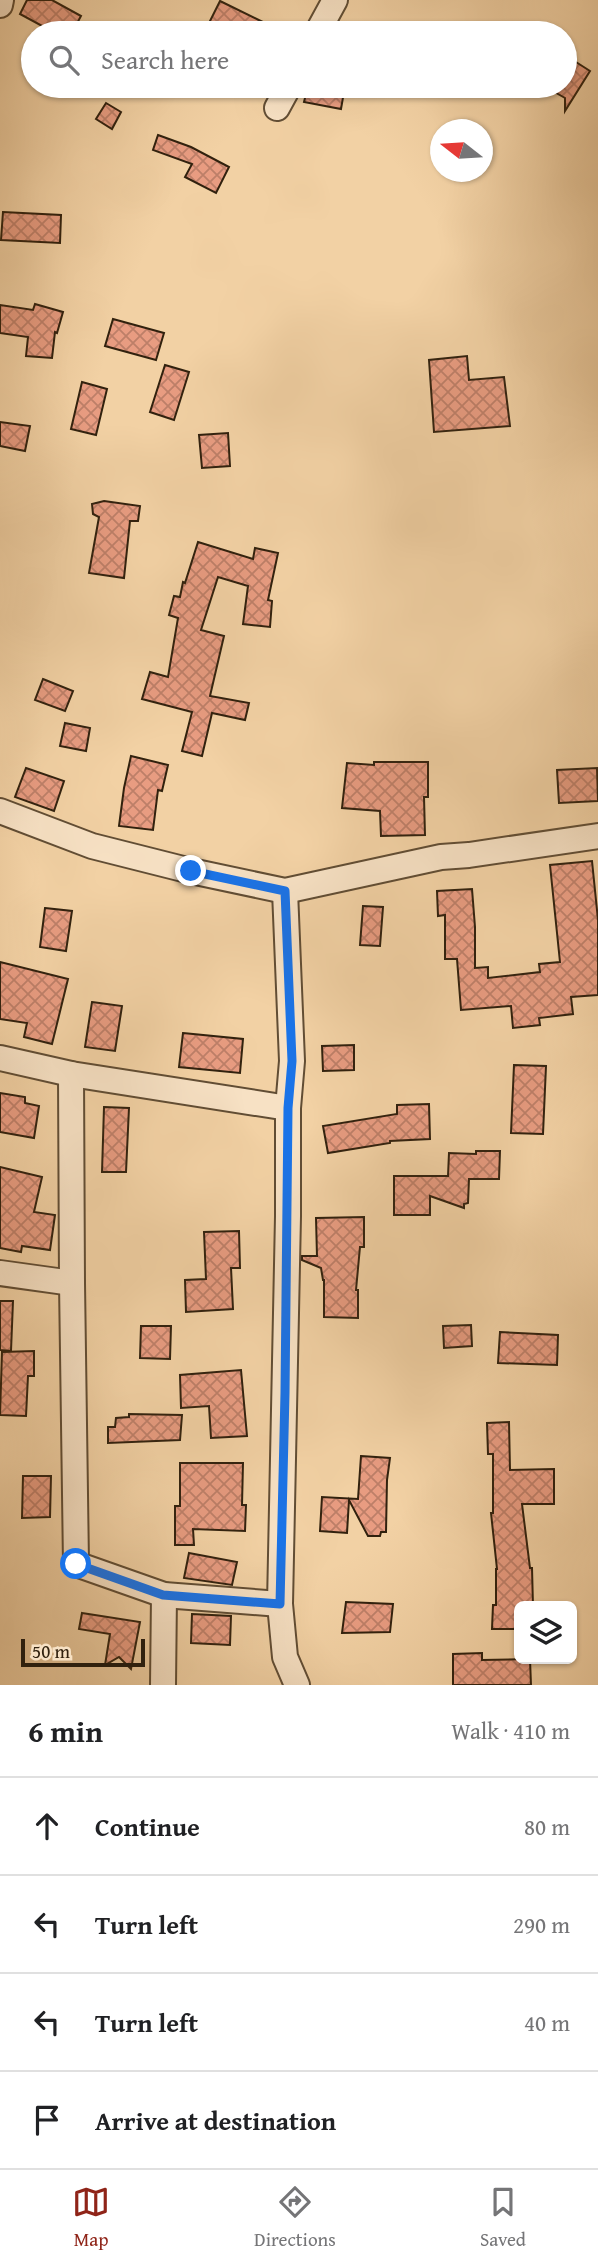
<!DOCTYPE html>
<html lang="en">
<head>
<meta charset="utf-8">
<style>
	:root { --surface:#fff; --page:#f2f2f2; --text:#202124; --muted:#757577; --line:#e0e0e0; --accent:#8f2418 }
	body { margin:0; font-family:"Gentium Book Plus",serif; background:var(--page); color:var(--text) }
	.controls { position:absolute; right:21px; bottom:21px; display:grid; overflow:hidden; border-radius:10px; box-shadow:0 2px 5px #0004 }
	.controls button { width:63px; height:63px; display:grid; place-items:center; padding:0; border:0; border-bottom:2px solid var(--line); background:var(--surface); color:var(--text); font:35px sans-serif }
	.compass { position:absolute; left:430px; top:119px; width:63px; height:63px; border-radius:50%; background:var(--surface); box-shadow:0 2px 5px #0004; rotate:287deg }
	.scale { position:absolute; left:21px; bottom:18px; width:124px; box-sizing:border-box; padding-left:7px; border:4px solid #31210e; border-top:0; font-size:19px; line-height:24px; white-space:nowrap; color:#31210e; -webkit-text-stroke:5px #f7e1c4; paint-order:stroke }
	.stop { position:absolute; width:21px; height:21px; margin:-16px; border:5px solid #1a73e8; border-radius:50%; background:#fff }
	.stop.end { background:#1a73e8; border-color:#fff; box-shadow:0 2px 7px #0008 }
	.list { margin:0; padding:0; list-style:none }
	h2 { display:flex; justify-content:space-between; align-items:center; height:91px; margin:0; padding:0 28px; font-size:30px }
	h2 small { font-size:23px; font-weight:400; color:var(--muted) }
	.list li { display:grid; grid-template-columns:46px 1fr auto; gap:21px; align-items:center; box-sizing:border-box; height:98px; padding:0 28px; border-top:2px solid var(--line) }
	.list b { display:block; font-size:26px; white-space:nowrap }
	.list em { font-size:23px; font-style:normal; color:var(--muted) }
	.icon { flex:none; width:38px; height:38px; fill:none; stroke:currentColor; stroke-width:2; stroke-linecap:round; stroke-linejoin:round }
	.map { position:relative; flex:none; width:598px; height:1685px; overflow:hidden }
	.search { position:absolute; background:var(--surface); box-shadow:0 2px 5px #0004; left:21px; right:21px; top:21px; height:77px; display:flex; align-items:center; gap:18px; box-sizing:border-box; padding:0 24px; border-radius:38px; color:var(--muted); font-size:26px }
	.sheet { height:483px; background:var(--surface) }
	nav { display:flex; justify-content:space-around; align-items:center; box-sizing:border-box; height:98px; border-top:2px solid var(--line); background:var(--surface); font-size:19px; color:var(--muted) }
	nav a { display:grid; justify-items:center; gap:4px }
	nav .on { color:var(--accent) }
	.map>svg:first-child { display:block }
	.building { fill:url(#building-cross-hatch); stroke:#31210e; stroke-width:2 }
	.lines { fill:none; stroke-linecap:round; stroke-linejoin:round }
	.minor-casing { stroke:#614d34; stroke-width:28 }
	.minor { stroke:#f7e1c4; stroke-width:24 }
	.route { stroke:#1a73e8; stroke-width:9 }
</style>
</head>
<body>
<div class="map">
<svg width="598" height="1685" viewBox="0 0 598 1685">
	<defs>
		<pattern id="building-cross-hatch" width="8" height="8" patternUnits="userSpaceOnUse" patternTransform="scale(1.75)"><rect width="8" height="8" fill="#e89c81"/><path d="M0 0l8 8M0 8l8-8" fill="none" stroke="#bd7f68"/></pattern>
	</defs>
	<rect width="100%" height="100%" fill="#f2d1a4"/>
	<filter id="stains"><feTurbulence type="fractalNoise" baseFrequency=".00286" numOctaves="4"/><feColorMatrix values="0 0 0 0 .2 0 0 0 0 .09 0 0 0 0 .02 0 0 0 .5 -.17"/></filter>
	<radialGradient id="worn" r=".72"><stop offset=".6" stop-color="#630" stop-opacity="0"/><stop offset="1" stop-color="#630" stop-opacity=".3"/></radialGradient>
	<!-- building -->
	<g class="building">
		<path d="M27,0H52L81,16L72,33H55L20,14Z"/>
		<path d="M220,1L265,23L260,33H204Z"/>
		<path d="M565,55L590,71L565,111V98L544,86H565Z"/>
		<path d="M308,86H345L341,109L304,102Z"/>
		<path d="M106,103L121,112L112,129L96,119Z"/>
		<path d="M158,135L191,147L229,167L216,193L185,177L192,164L153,150Z"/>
		<path d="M3,212L61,215L60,243L1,240Z"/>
		<path d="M35,304L63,312L57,333L55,332L52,358L26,356L28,337L0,333V305L33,310Z"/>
		<path d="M113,319L164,333L156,360L105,346Z"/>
		<path d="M467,356L469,380L504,377L510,426L434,432L429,360Z"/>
		<path d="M165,365L189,372L174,420L150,412Z"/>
		<path d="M82,382L107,389L96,435L71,429Z"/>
		<path d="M0,422L30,426L25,451L0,446Z"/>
		<path d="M228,433L230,466L202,468L199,435Z"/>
		<path d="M104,501L140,506L138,521H130L124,578L89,573L99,517L93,514L92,504Z"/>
		<path d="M198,542L253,559L255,548L278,553L268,600L272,601L270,627L243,624L248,586L218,577L201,630L224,636L210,696L249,703L245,720L212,713L202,756L182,751L192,712L142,699L150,672L168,677L178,618L169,615L174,596L180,597L183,582L185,583Z"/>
		<path d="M43,679L73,691L65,711L35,700Z"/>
		<path d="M65,723L90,728L86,751L60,746Z"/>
		<path d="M131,756L168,765L162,791L158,790L153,830L119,826L124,788Z"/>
		<path d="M374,762H428V797H424L425,835L381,836L380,811L342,808L347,763L374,765Z"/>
		<path d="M26,768L64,781L54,811L15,797Z"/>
		<path d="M597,768L598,801L559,803L557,770Z"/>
		<path d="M592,861L598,920V995L571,997L573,1014L539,1018L540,1025L513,1028L511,1006L461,1010L457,959H445V915L438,916L437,891L472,889L475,927V968L488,967V978L540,972L539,964L560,962L550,865Z"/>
		<path d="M363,906L383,907L380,946L360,945Z"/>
		<path d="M45,908L72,911L66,951L40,947Z"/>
		<path d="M0,962L68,979L52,1044L24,1037L27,1023L0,1019Z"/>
		<path d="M92,1002L122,1006L115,1051L85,1047Z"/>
		<path d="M183,1033L243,1039L240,1073L179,1067Z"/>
		<path d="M354,1045V1070L323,1071L322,1046Z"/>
		<path d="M514,1065L546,1066L543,1134L511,1133Z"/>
		<path d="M0,1093L25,1097V1103L39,1106L34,1138L0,1132Z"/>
		<path d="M429,1104L430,1139L390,1141V1143L328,1153L323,1126L397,1114V1105Z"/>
		<path d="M104,1107L129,1108L126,1172H102Z"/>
		<path d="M476,1151H500L499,1179H469L468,1203L464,1204V1208L430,1196V1215H394V1176H448L449,1153L476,1154Z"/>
		<path d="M0,1167L42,1177L34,1212L55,1215L50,1250L22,1246L21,1252L0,1248Z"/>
		<path d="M364,1217V1247H360L356,1290H358V1318L324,1317V1280H323L321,1268L302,1260V1256H317L316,1218Z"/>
		<path d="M239,1231L240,1268H231L233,1309L186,1312L185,1280L206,1279L204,1232Z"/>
		<path d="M0,1301H13L11,1351L0,1350Z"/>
		<path d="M471,1325L472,1346L444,1348L443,1326Z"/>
		<path d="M141,1326H171L170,1359L140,1358Z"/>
		<path d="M500,1332L558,1335L557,1365L498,1363Z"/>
		<path d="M34,1351V1376H28L26,1416L0,1415L2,1352Z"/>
		<path d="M241,1370L247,1436L211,1438L209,1406L181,1408L180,1375Z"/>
		<path d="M129,1414L182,1415L180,1440L108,1443V1427H115L116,1418L129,1417Z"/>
		<path d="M509,1422L510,1470L554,1469V1504H522L530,1568H532L533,1606H519V1629H492L493,1605H496V1569H497L491,1513H493V1454H488L487,1423Z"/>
		<path d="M361,1456L390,1458L387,1480L386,1532H381L380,1536H368L349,1500L347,1533L320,1531L322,1497L358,1499Z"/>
		<path d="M180,1463H243L242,1505H246L245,1531L193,1529L194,1545H175V1506H180Z"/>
		<path d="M23,1476H51L50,1517L22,1518Z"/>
		<path d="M189,1553L237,1562L232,1585L184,1578Z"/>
		<path d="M346,1602L393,1604L390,1632L342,1633Z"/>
		<path d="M82,1613L140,1622L131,1669L119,1657L105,1665L110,1634L79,1629Z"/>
		<path d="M192,1614L231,1616L230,1645L191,1643Z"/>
		<path d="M482,1653V1660L530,1659L531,1685H453V1654Z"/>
	</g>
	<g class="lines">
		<defs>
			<g id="minor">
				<path d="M0,5L1,0"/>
				<path d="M317,33L335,0"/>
				<path d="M277,108L289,86"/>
				<path d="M0,811L92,846L191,871L285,891L441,857L469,855L598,836"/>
				<path d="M285,891L292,1061L288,1108V1216L280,1604L285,1657L297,1685"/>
				<path d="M0,1058L71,1074L288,1108"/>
				<path d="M71,1074L72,1283L76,1564L164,1595L280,1604"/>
				<path d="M0,1273L72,1283"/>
				<path d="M163,1685L164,1595"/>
			</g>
		</defs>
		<!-- minor casing -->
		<use href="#minor" class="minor-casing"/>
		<!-- minor -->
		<use href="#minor" class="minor"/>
	</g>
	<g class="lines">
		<!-- route -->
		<path class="route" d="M76,1564L163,1595L280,1604L285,1393L288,1108L292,1061L285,891L191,871"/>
	</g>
	<rect width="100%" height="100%" filter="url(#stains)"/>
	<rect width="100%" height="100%" fill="url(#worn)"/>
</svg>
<div class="controls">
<button><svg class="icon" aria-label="layers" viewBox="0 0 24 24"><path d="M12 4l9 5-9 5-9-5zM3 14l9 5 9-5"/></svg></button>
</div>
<svg class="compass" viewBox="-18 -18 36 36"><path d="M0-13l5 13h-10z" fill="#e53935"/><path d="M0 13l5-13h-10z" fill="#757577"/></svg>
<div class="scale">50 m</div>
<div class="stop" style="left:76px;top:1564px"></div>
<div class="stop end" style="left:191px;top:871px"></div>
<div class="search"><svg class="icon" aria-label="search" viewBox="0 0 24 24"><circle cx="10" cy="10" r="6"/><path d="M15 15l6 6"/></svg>Search here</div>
</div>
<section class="sheet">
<h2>6 min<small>Walk · 410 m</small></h2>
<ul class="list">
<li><svg class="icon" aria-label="ahead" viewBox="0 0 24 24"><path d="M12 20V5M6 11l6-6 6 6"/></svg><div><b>Continue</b></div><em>80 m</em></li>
<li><svg class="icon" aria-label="left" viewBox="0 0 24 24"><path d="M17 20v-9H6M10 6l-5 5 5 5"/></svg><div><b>Turn left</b></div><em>290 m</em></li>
<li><svg class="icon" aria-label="left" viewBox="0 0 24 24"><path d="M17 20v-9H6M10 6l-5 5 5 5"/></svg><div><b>Turn left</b></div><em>40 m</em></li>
<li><svg class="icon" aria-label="arrive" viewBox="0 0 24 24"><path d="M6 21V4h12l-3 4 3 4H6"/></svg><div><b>Arrive at destination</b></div></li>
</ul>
</section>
<nav>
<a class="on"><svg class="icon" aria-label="map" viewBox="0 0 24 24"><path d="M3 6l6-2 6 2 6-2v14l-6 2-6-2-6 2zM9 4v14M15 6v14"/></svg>Map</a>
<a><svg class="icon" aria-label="directions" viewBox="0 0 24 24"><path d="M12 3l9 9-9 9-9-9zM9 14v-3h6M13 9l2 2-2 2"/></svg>Directions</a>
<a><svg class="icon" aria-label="saved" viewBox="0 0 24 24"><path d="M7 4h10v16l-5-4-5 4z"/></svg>Saved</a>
</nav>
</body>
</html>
